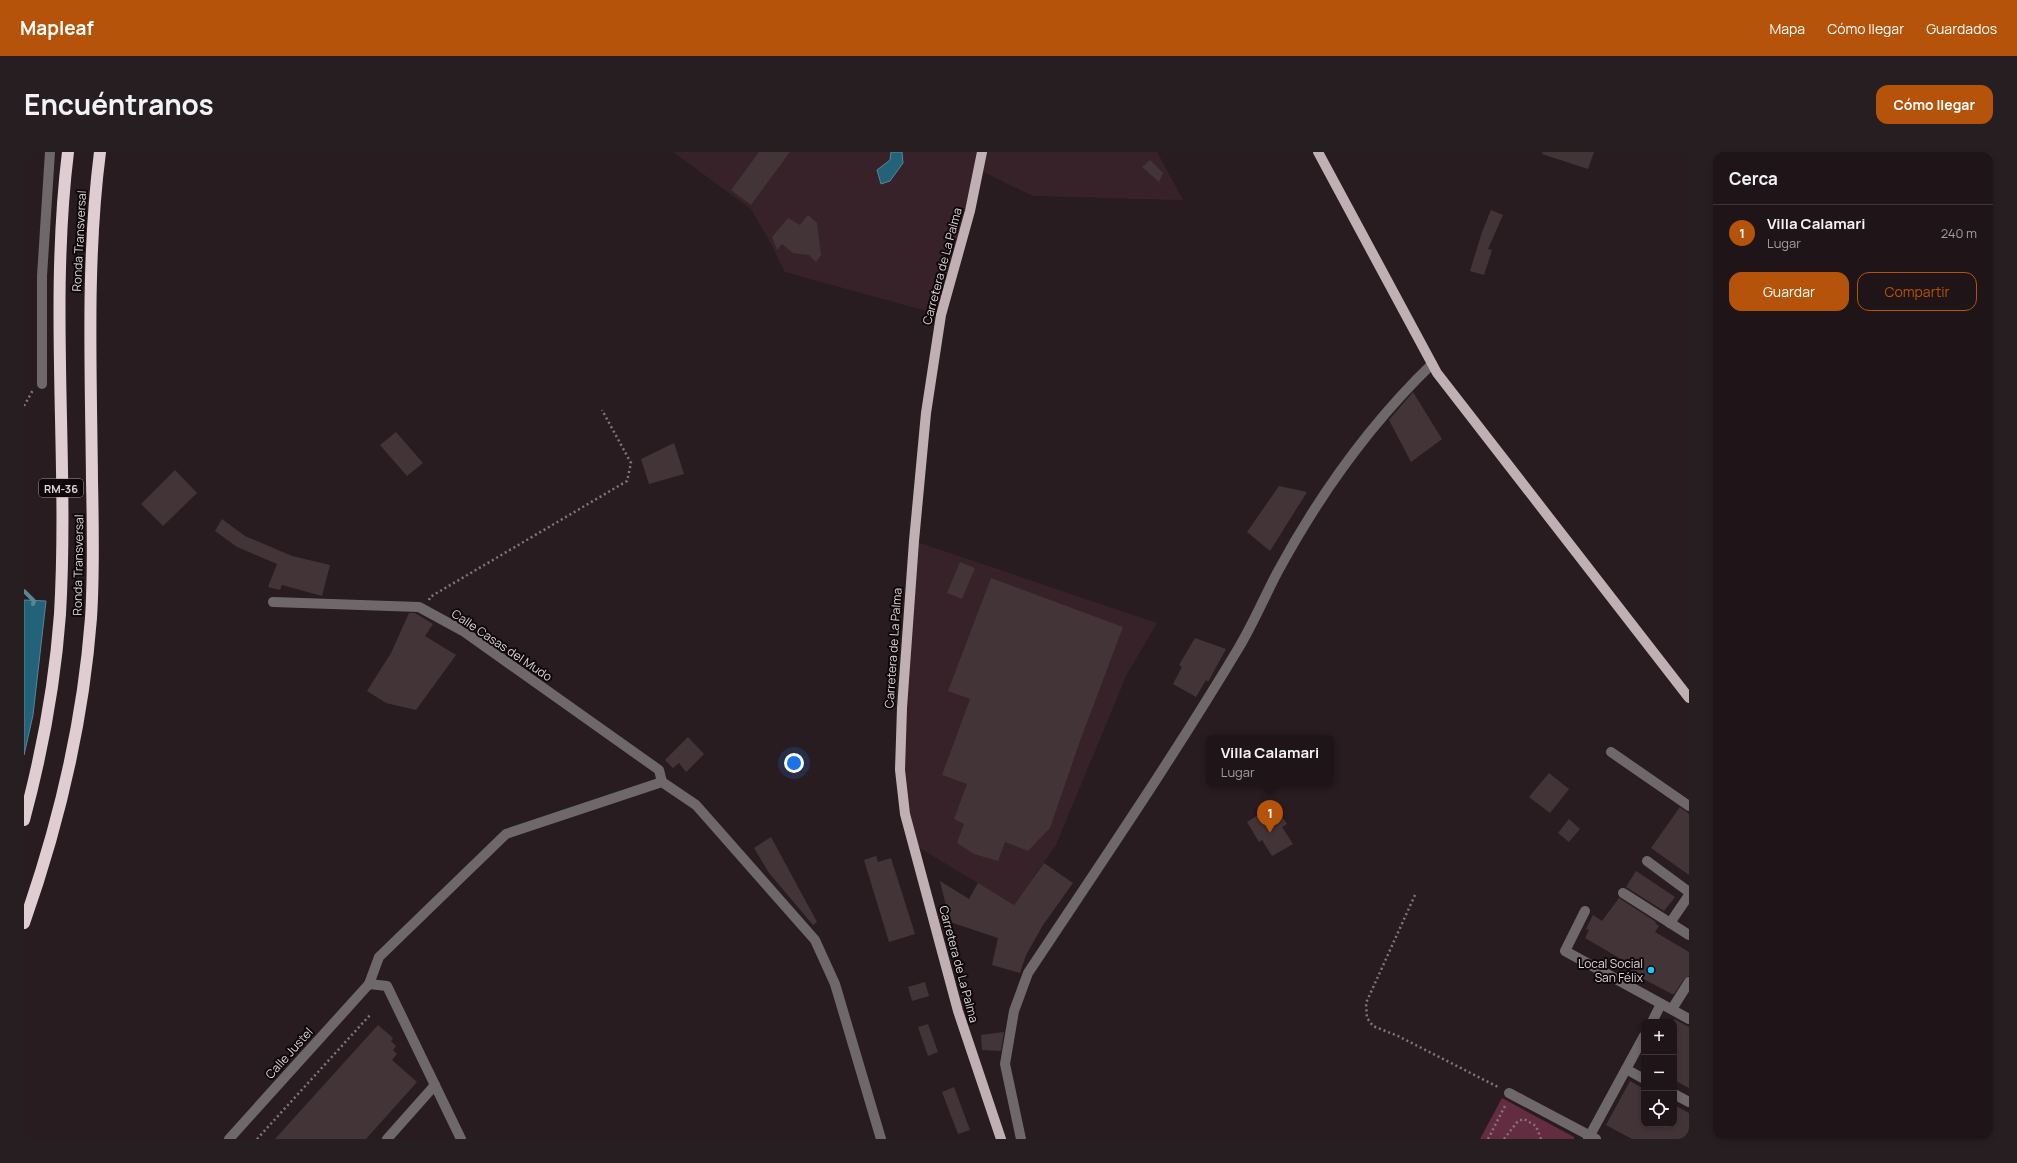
<!DOCTYPE html>
<html lang="es">
<head>
<meta charset="utf-8">
<style>
	:root { --surface:#1f1518; --page:#271e21; --text:#f1f3f6; --muted:#a19fa2; --line:#3c3437; --accent:#b45309 }
	body { margin:0; font-family:Manrope,sans-serif; background:var(--page); color:var(--text) }
	.controls { position:absolute; right:12px; bottom:12px; display:grid; overflow:hidden; border-radius:8px; box-shadow:0 2px 6px #0003 }
	.controls button { width:36px; height:36px; display:grid; place-items:center; padding:0; border:0; border-bottom:1px solid var(--line); background:var(--surface); color:var(--text); font:20px sans-serif }
	.you { position:absolute; left:770px; top:611px; width:14px; height:14px; margin:-10px; border:3px solid #fff; border-radius:50%; background:#1a73e8; box-shadow:0 0 0 6px #1a73e833 }
	.badge { display:grid; place-items:center; width:26px; height:26px; border-radius:50%; background:var(--accent); color:#fff; font-size:13px; font-weight:700 }
	.pin { position:absolute; translate:-50% -33px; filter:drop-shadow(0 1px 2px #0008) }
	.pin::after { content:''; position:absolute; top:21px; width:14px; height:12px; background:inherit; clip-path:polygon(0 0,100% 0,50% 100%) }
	.popup { position:absolute; left:1182px; top:583px; width:128px; height:52px; box-sizing:border-box; display:grid; place-content:center; border-radius:8px; background:var(--surface); filter:drop-shadow(0 1px 3px #0005); font-size:13px; white-space:nowrap; color:var(--muted) }
	.popup b { font-size:15px; color:var(--text) }
	.popup::after { content:''; position:absolute; left:50%; top:100%; margin-left:-8px; border:8px solid transparent; border-top-color:var(--surface) }
	.list { margin:0; padding:0; list-style:none }
	h2 { display:flex; justify-content:space-between; align-items:center; height:52px; margin:0; padding:0 16px; font-size:17px }
	h2 small { font-size:13px; font-weight:400; color:var(--muted) }
	.list li { display:grid; grid-template-columns:26px 1fr auto; gap:12px; align-items:center; box-sizing:border-box; height:56px; padding:0 16px; border-top:1px solid var(--line) }
	.list b { display:block; font-size:15px; white-space:nowrap }
	.list p { margin:0; font-size:13px; white-space:nowrap; color:var(--muted) }
	.list em { font-size:13px; font-style:normal; color:var(--muted) }
	.actions { display:flex; gap:8px; padding:12px 16px }
	.actions a { flex:1; padding:9px 0; border:1px solid var(--accent); border-radius:12px; text-align:center; font-size:14px; color:var(--accent) }
	.actions .main { background:var(--accent); color:#fff }
	.icon { flex:none; width:22px; height:22px; fill:none; stroke:currentColor; stroke-width:2; stroke-linecap:round; stroke-linejoin:round }
	.map { position:relative; flex:none; width:1665px; height:987px; overflow:hidden; border-radius:12px }
	header { display:flex; align-items:center; gap:24px; box-sizing:border-box; height:56px; padding:0 20px; background:var(--accent); color:#fff }
	header strong { font-size:19px }
	nav { display:flex; gap:22px; margin-inline-start:auto; font-size:14px }
	.intro { display:flex; align-items:center; justify-content:space-between; box-sizing:border-box; height:96px; padding:0 24px }
	h1 { margin:0; font-size:28px }
	.button { padding:10px 18px; border-radius:12px; background:var(--accent); color:#fff; font-size:14px; font-weight:700 }
	main { display:flex; gap:24px; padding:0 24px }
	aside { flex:1; background:var(--surface); border-radius:12px; box-shadow:0 2px 6px #0003 }
	.map>svg:first-child { display:block }
	.built { fill:#362228 }
	.green { fill:#642c40 }
	.water { fill:#236379; stroke:#5b8595 }
	.lines { fill:none; stroke-linecap:round; stroke-linejoin:round }
	.stream { stroke:#5b8595; stroke-width:4 }
	.building { fill:#433438 }
	.path { stroke:#817679; stroke-width:2.5; stroke-dasharray:2 3; stroke-linecap:butt }
	.minor { stroke:#6f686a; stroke-width:10 }
	.major { stroke:#c0b0b4; stroke-width:10 }
	.highway { stroke:#e0cdd2; stroke-width:12 }
	.poi-dot { fill:#16cafb; stroke:#0e080a; stroke-width:1.5 }
	.labels { text-anchor:middle; dominant-baseline:central; stroke-width:4; stroke-linejoin:round; paint-order:stroke }
	.shield { fill:#0e080a; stroke:#9f9799; stroke-width:1 }
	.shield-label { font-size:11px; font-weight:bold; fill:#ddd4d6 }
	.street-label { font-size:12px; fill:#ddd4d6; stroke:#0e080a }
	.poi-label { font-size:12px; fill:#ddd4d6; stroke:#0e080a; text-anchor:end }
</style>
</head>
<body>
<header>
<strong>Mapleaf</strong>
<nav><a>Mapa</a><a>Cómo llegar</a><a>Guardados</a></nav>
</header>
<div class="intro"><h1>Encuéntranos</h1><a class="button">Cómo llegar</a></div>
<main>
<div class="map">
<svg width="1665" height="987" viewBox="0 0 1665 987">
	<rect width="100%" height="100%" fill="#291c20"/>
	<!-- built -->
	<g class="built">
		<path d="M649,0H1133L1159,48L1009,44L955,18L917,163L761,120L745,88L727,57Z"/>
		<path d="M890,389L1133,471L1103,522L1032,693L990,753L889,692L876,618Z"/>
	</g>
	<!-- green -->
	<path class="green" d="M1478,946L1550,985V987H1456Z"/>
	<!-- water -->
	<g class="water">
		<path d="M867,0H878L879,11L866,29L857,32L853,18L866,8Z"/>
		<path d="M0,448L22,449L9,563L0,603Z"/>
	</g>
	<g class="lines">
		<!-- stream -->
		<path class="stream" d="M0,439L10,449L9,452"/>
	</g>
	<!-- building -->
	<g class="building">
		<path d="M735,0H766L727,53L707,38Z"/>
		<path d="M1519,0H1570L1564,17L1518,2Z"/>
		<path d="M1126,8L1139,21L1135,30L1118,15Z"/>
		<path d="M1467,58L1479,63L1464,97L1468,98L1460,123L1446,119L1458,80Z"/>
		<path d="M784,63L793,71L797,103L792,110L785,103L769,101L758,92L753,98L748,85L764,66L776,73Z"/>
		<path d="M1389,240L1418,287L1387,310L1365,268Z"/>
		<path d="M372,280L399,311L383,324L356,293Z"/>
		<path d="M650,291L660,322L625,332L617,307Z"/>
		<path d="M151,318L173,341L139,374L117,352Z"/>
		<path d="M1255,334L1283,340L1246,399L1223,380Z"/>
		<path d="M198,367L221,384L268,404L306,413L298,444L258,433L256,438L244,435L253,412L213,395L191,379Z"/>
		<path d="M936,410L951,416L938,447L923,441Z"/>
		<path d="M967,426L1099,475L1056,589L1026,676L1004,699L981,690L974,709L950,702L933,691L940,672L930,667L943,632L918,623L946,547L924,539Z"/>
		<path d="M385,461H391L409,472L401,484L432,503L392,558L362,551L343,539L367,501Z"/>
		<path d="M1171,486L1202,497L1184,530L1182,528L1172,545L1149,532L1158,515L1155,513Z"/>
		<path d="M664,585L680,602L662,620L655,611L649,616L641,608Z"/>
		<path d="M1525,621L1545,637L1526,661L1505,645Z"/>
		<path d="M1247,655L1249,658L1252,656L1263,672L1258,675L1269,692L1248,704L1238,688L1235,690L1223,670Z"/>
		<path d="M1656,655L1665,662V723L1627,696Z"/>
		<path d="M1545,667L1556,677L1545,690L1534,681Z"/>
		<path d="M747,685L793,770L789,773L745,721L730,696Z"/>
		<path d="M852,704L854,710L867,706L891,782L865,790L840,708Z"/>
		<path d="M1020,711L1049,731L1019,773L1002,803L996,821L968,813L974,786L926,770L916,729L945,747L954,731L990,753Z"/>
		<path d="M1612,719L1651,745L1640,759L1602,735Z"/>
		<path d="M1595,746L1632,770L1631,771L1635,774L1631,780L1665,800V824L1660,827L1650,842H1648L1606,820L1609,814L1561,786L1565,778L1562,777L1569,763L1578,769Z"/>
		<path d="M901,830L905,844L888,849L884,835Z"/>
		<path d="M1650,867L1665,875V936L1650,928Z"/>
		<path d="M904,872L914,900L904,904L894,875Z"/>
		<path d="M354,873L369,886L367,889L372,894L369,898L373,902L368,908L393,930L342,987H251Z"/>
		<path d="M980,880L977,899L958,898L957,883Z"/>
		<path d="M1606,929L1620,937V972H1650V953L1665,961V987H1608L1582,973Z"/>
		<path d="M930,935L946,978L934,982L918,940Z"/>
	</g>
	<g class="lines">
		<!-- path -->
		<g class="path">
			<path d="M0,254L9,238"/>
			<path d="M405,448L406,445L603,329L607,311L578,258"/>
			<path d="M1391,743L1342,851L1343,866L1349,874L1374,884L1476,936"/>
			<path d="M233,987L346,863"/>
			<path d="M1464,987L1482,952"/>
			<path d="M1480,987L1494,969L1500,967L1512,974L1517,987"/>
		</g>
		<!-- minor -->
		<g class="minor">
			<path d="M18,232V124L26,0"/>
			<path d="M249,450L395,455L439,479L635,618L638,630"/>
			<path d="M1587,600L1665,654"/>
			<path d="M1623,709L1665,740"/>
			<path d="M1599,741L1665,783"/>
			<path d="M1561,759L1541,799L1665,867"/>
			<path d="M1646,771L1665,743"/>
			<path d="M345,832L363,834L437,987"/>
			<path d="M1648,857L1665,830"/>
			<path d="M1628,870L1637,852"/>
			<path d="M1602,917L1620,927"/>
			<path d="M1485,941L1572,987"/>
			<path d="M1650,942L1665,950"/>
			<path d="M205,987L345,832L355,805L482,682L638,630L672,653L791,788L811,832L857,987"/>
			<path d="M363,987L411,933"/>
			<path d="M997,987L981,912L990,859L1004,821C1075,714 1148,607 1214,497C1229,472 1240,446 1253,421C1294,345 1346,272 1408,212"/>
			<path d="M1564,987L1620,884"/>
		</g>
		<!-- major -->
		<g class="major">
			<path d="M958,0L946,59L917,163L902,261L890,389L878,556L876,618L881,662L934,859L977,987"/>
			<path d="M1294,0L1413,221L1665,546"/>
		</g>
		<!-- highway -->
		<g class="highway">
			<path d="M0,668C18,601 31,532 36,462C45,308 25,154 44,0"/>
			<path d="M0,771C35,672 59,571 67,466C70,420 69,374 68,329C67,219 62,109 76,0"/>
		</g>
	</g>
	<!-- markers -->
	<circle class="poi-dot" cx="1627" cy="818" r="4"/>
	<g class="labels">
		<!-- shield labels -->
		<rect class="shield" x="15" y="327" width="44" height="18" rx="3"/>
		<g class="shield-label">
			<text x="37" y="336">RM-36</text>
		</g>
		<!-- street labels -->
		<g class="street-label">
			<text transform="translate(55 89) rotate(-87)">Ronda Transversal</text>
			<text transform="translate(918 114) rotate(-75)">Carretera de La Palma</text>
			<text transform="translate(54 413) rotate(-89)">Ronda Transversal</text>
			<text transform="translate(478 493) rotate(34)">Calle Casas del Mudo</text>
			<text transform="translate(869 496) rotate(-86)">Carretera de La Palma</text>
			<text transform="translate(935 812) rotate(75)">Carretera de La Palma</text>
			<text transform="translate(265 901) rotate(-48)">Calle Justel</text>
		</g>
		<!-- poi labels -->
		<g class="poi-label">
			<text x="1619" y="811">Local Social<tspan x="1619" dy="14">San Félix</tspan></text>
		</g>
	</g>
</svg>
<div class="controls">
<button>+</button>
<button>−</button>
<button><svg class="icon" aria-label="locate" viewBox="0 0 24 24"><circle cx="12" cy="12" r="6"/><path d="M12 2v4M12 18v4M2 12h4M18 12h4"/></svg></button>
</div>
<div class="you"></div>
<div class="pin badge" style="left:1246px;top:681px">1</div>
<div class="popup"><b>Villa Calamari</b>Lugar</div>
</div>
<aside>
<h2>Cerca<small></small></h2>
<ul class="list">
<li><span class="badge">1</span><div><b>Villa Calamari</b><p>Lugar</p></div><em>240 m</em></li>
</ul>
<div class="actions"><a class="main">Guardar</a><a>Compartir</a></div>
</aside>
</main>
</body>
</html>
